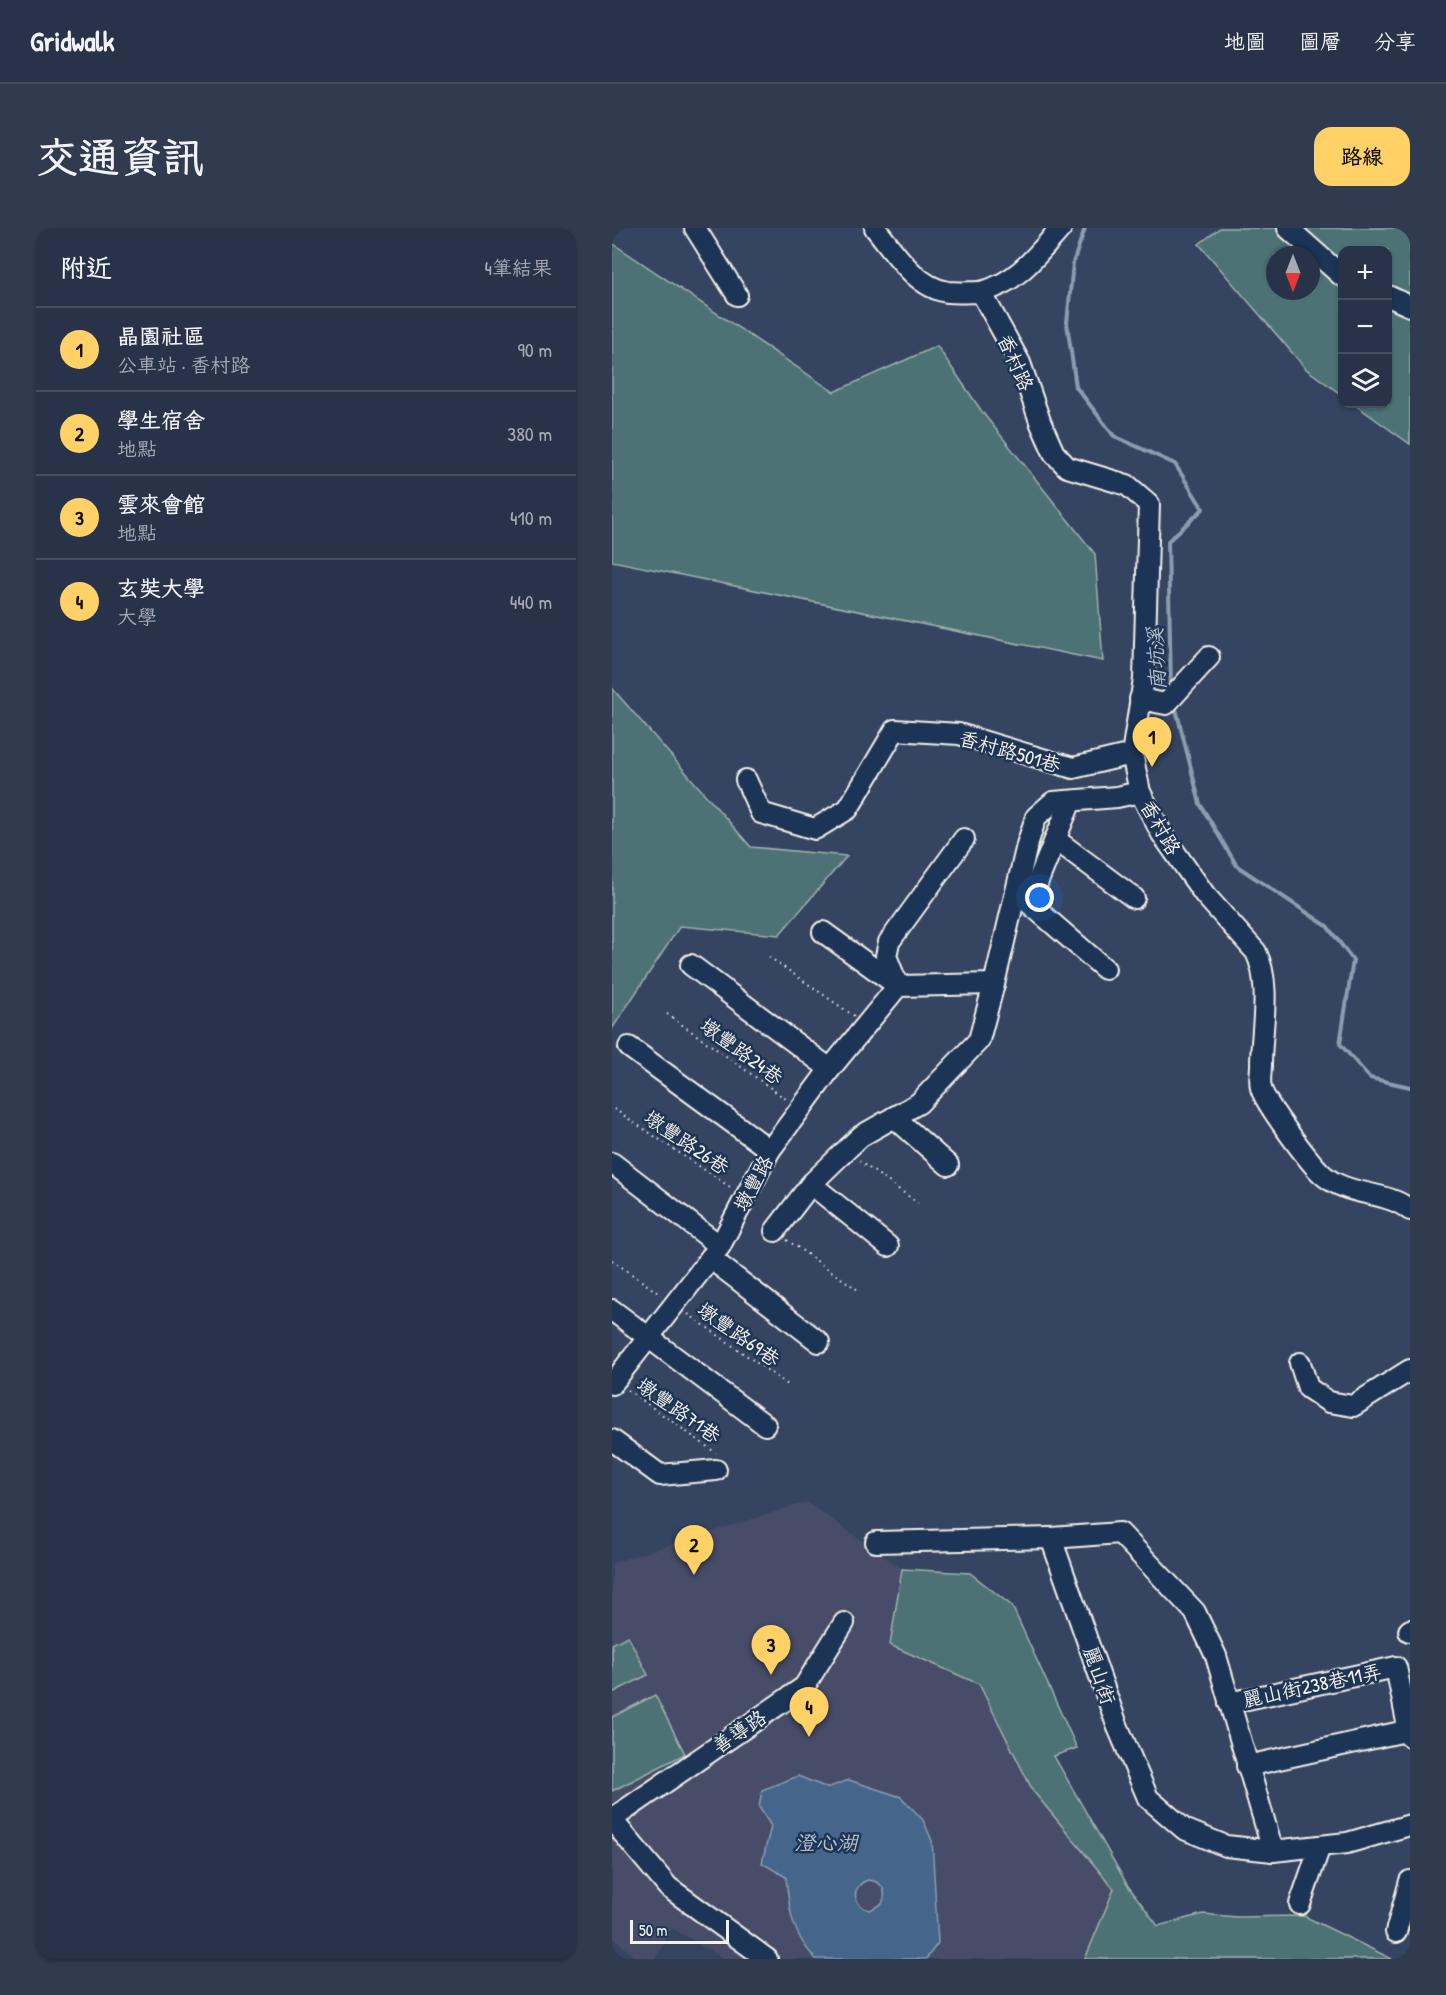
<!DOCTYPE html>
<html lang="zh-TW">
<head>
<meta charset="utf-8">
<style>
	:root { --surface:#283349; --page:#303b50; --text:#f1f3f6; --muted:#a5aab4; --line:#444e61; --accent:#ffd166 }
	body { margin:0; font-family:"Patrick Hand","LXGW WenKai TC",sans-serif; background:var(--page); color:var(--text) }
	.controls { position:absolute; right:18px; top:18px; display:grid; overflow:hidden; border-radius:12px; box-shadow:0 2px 4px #0004 }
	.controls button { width:54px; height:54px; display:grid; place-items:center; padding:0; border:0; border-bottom:2px solid var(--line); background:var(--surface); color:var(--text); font:30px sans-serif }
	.compass { position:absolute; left:654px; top:18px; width:54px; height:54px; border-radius:50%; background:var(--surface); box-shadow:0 2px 4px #0004; rotate:180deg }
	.scale { position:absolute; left:18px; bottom:15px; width:99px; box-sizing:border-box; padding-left:6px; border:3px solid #f4f1e8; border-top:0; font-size:16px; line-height:21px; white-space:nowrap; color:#f4f1e8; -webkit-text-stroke:4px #1d3557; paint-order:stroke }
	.you { position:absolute; left:428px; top:670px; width:21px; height:21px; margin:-15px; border:4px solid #fff; border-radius:50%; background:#1a73e8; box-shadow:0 0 0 9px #1a73e833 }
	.badge { display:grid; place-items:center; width:39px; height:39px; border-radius:50%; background:var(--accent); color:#111; font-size:20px; font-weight:700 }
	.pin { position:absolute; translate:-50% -50px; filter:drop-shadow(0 2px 3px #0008) }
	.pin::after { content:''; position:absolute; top:32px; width:21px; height:18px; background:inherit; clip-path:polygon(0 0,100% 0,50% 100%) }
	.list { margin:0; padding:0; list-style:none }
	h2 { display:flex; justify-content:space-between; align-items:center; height:78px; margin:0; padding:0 24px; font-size:26px }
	h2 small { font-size:20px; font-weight:400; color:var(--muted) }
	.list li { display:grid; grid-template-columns:39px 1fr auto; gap:18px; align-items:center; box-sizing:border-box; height:84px; padding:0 24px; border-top:2px solid var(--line) }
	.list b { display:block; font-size:22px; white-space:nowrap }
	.list p { margin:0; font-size:20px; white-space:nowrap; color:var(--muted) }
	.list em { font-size:20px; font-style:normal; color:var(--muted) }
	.icon { flex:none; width:33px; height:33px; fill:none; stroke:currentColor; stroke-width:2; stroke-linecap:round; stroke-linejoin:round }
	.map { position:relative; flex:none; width:798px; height:1731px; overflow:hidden; border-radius:18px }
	header { display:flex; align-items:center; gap:36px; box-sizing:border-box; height:84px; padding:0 30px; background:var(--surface); border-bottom:2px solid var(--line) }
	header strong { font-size:28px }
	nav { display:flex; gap:33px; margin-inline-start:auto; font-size:21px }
	.intro { display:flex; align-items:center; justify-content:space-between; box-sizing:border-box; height:144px; padding:0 36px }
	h1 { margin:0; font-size:42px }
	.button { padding:15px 27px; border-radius:18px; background:var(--accent); color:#111; font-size:21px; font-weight:700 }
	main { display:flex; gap:36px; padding:0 36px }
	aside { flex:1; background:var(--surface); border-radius:18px; box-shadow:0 2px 4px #0004 }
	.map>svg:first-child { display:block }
	.built { fill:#464e68 }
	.green { fill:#4d7274; stroke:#a0b2ae; stroke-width:1.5; fill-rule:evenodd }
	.water { fill:#44668a; stroke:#8a9eb0; stroke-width:1.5; fill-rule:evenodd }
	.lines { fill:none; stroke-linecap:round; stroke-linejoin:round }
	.stream { stroke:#8a9eb0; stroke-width:4 }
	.minor-casing { stroke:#f4f1e8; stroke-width:24 }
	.path { stroke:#f4f1e8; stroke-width:2; stroke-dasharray:1.5 4.5; stroke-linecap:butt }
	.minor { stroke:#1d3557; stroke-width:20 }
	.labels { text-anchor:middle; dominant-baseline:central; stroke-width:5; stroke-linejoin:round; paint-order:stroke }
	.street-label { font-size:20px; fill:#f4f1e8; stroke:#1d3557 }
	.water-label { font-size:21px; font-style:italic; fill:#b6c0c7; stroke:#1d3557 }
</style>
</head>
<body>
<header>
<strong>Gridwalk</strong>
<nav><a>地圖</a><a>圖層</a><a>分享</a></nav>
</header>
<div class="intro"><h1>交通資訊</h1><a class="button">路線</a></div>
<main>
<aside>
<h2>附近<small>4筆結果</small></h2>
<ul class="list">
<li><span class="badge">1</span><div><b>晶園社區</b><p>公車站 · 香村路</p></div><em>90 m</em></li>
<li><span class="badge">2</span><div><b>學生宿舍</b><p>地點</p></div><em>380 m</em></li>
<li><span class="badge">3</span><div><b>雲來會館</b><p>地點</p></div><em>410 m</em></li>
<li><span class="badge">4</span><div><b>玄奘大學</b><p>大學</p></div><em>440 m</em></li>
</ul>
</aside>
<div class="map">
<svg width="798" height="1731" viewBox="0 0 798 1731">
	<rect width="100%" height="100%" fill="#354461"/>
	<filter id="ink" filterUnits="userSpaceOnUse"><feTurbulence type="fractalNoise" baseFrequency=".0167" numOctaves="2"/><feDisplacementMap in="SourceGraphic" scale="12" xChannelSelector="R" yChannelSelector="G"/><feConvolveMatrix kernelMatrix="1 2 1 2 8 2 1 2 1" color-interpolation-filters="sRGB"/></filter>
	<g filter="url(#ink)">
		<!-- built -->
		<path class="built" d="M195,1274L290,1341L278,1417L367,1456L421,1563L502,1661L473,1731H112L60,1700L43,1731H24L0,1708V1335Z"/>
		<!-- green -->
		<g class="green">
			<path d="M608,0H798V216L742,176H776V22H730V167L694,141L587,16ZM663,27H699V63H663Z"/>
			<path d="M0,15L222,164L325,118L371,185L483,326L491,433L0,333Z"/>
			<path d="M0,460L139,619L235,628L167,707L68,698L0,801Z"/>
			<path d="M290,1341L358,1345L400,1378L465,1520L442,1528L516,1658L546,1698L591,1686L625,1689L692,1688L780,1731H473L502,1661L421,1563L367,1456L278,1417Z"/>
			<path d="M16,1408L36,1447L0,1465V1416Z"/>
			<path d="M43,1467L73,1526L0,1563V1489Z"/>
		</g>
		<!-- water -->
		<path class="water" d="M186,1548L215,1560L237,1552L289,1569L311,1592L320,1613L326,1715L314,1731H204C180,1707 177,1682 174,1649L150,1635L159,1598L147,1579L150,1562ZM256,1652C270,1653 276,1663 270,1676L258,1682C240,1678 238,1658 256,1652Z"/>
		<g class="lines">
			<!-- stream -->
			<g class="stream">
				<path d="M473,0L461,35L455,95L464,159L502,208L563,236L591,281L556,313L559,461"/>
				<path d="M563,477L588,576L625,638L715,698L741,732L728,816L758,850L798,859"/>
			</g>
			<defs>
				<g id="minor">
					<path d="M83,0L125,67"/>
					<path d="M263,0C282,23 304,60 336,64C347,65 358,64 369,64L408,135L429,196L442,225L455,239L515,257L537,276L532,451L520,526L528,564L550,606L593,667L644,724C660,758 649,800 649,837C649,844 647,853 649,860C652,874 698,935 710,946C735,969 774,962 798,982"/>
					<path d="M676,0L730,48"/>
					<path d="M369,64C405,55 425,27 449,0"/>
					<path d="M776,68L798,78"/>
					<path d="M528,471L554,476L597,429"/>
					<path d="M134,552L149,585L203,601L236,581L283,502L347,506L461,540L520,526"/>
					<path d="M459,573L417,675L493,741"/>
					<path d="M443,611L522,670"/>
					<path d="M211,704L286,758"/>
					<path d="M79,737L218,841"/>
					<path d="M286,758L274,728L277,714L352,611"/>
					<path d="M17,819L158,922"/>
					<path d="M282,889L336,937"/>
					<path d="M0,935L108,1018"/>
					<path d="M199,956L276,1018"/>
					<path d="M163,1003L199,956L233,923L249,908L307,875L367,812L382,756"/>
					<path d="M98,1030L207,1114"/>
					<path d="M0,1082L153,1197"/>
					<path d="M688,1135L696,1160L717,1174L741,1178L798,1142"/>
					<path d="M0,1156L108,1018L158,922L218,841L286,758L382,756L415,617L424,589L441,574L505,569L528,564"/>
					<path d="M0,1212L48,1247L104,1242"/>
					<path d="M439,1310L508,1305L583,1384L604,1428L661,1623"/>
					<path d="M264,1314L439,1310L505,1497L536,1570L572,1601L614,1618L661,1623L735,1615L798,1597"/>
					<path d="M797,1403L798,1402"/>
					<path d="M617,1475L784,1439L798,1509"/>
					<path d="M635,1538L798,1502"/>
					<path d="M0,1591L192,1459L232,1395"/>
					<path d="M0,1592L56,1659L155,1731"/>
					<path d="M688,1676L708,1618"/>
					<path d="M784,1704L798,1653"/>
				</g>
			</defs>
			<!-- minor casing -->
			<use href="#minor" class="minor-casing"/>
			<!-- path -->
			<g class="path">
				<path d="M157,729L242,788"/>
				<path d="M55,786L174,871"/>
				<path d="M2,881L121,961"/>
				<path d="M247,933L306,975"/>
				<path d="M175,1012L246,1062"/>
				<path d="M0,1032L49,1067"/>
				<path d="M76,1086L176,1157"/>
				<path d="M16,1162L104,1225"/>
			</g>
			<!-- minor -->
			<use href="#minor" class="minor"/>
		</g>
	</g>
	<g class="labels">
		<!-- street labels -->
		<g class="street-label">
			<text transform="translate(404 134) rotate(66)">香村路</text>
			<text transform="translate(398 523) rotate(16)">香村路501巷</text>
			<text transform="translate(549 599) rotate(60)">香村路</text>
			<text transform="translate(130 823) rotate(36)">墩豐路24巷</text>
			<text transform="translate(75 914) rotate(34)">墩豐路26巷</text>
			<text transform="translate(141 955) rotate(-62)">墩豐路</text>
			<text transform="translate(127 1106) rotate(35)">墩豐路69巷</text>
			<text transform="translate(67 1182) rotate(35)">墩豐路71巷</text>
			<text transform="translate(488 1447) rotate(71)">麗山街</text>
			<text transform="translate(700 1457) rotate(-12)">麗山街238巷11弄</text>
			<text transform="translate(127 1503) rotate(-34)">善導路</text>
		</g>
		<!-- water labels -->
		<g class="water-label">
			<text transform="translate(544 431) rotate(-93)">南坑溪</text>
			<text x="214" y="1614">澄心湖</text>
		</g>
	</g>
</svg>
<div class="controls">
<button>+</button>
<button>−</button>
<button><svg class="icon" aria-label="layers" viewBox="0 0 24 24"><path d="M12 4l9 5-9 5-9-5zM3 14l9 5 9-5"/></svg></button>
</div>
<svg class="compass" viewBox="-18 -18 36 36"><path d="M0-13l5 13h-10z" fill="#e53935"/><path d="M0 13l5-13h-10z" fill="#a5aab4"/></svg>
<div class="scale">50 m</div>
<div class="you"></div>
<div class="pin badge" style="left:540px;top:539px">1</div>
<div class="pin badge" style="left:82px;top:1347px">2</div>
<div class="pin badge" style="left:159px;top:1447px">3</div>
<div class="pin badge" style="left:197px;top:1509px">4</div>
</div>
</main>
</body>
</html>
